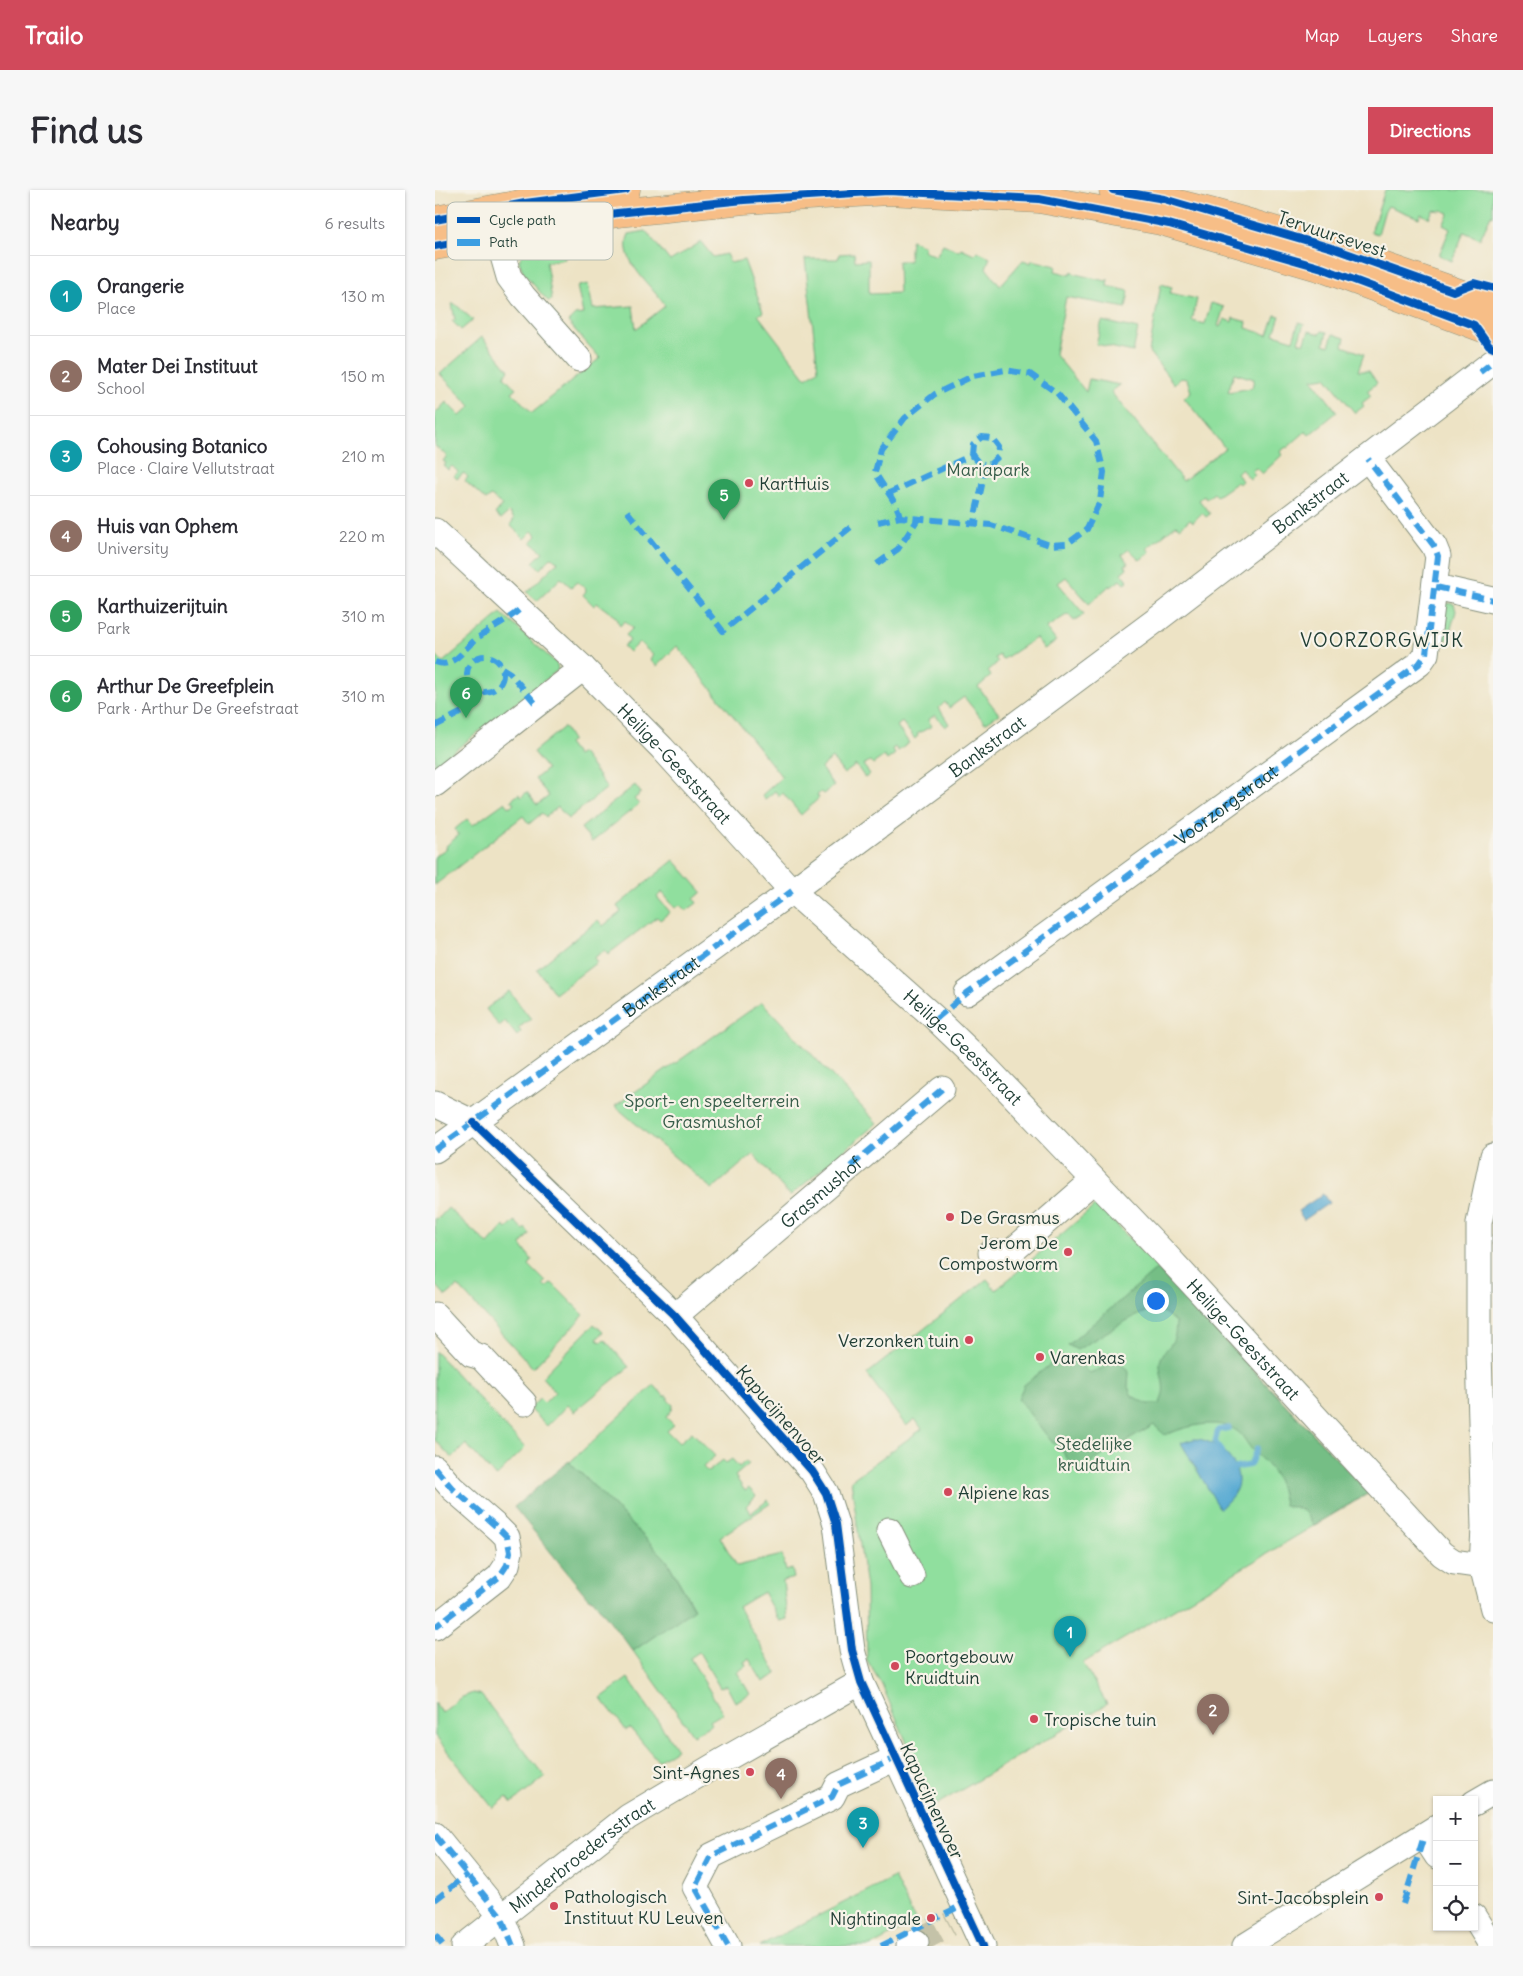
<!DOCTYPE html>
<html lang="en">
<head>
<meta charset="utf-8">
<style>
	:root { --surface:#fff; --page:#f7f7f7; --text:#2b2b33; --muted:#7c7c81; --line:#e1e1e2; --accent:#d1495b }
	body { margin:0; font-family:Delius,sans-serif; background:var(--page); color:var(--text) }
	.controls { position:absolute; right:15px; bottom:15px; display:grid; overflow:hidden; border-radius:0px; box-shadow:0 1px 4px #0004 }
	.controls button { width:45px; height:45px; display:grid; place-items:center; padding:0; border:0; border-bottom:1px solid var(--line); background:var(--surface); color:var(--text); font:25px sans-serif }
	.you { position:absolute; left:720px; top:1110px; width:18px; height:18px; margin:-12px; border:4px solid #fff; border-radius:50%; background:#1a73e8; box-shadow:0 0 0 8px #1a73e833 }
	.badge { display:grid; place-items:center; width:32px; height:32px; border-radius:50%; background:var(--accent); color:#fff; font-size:16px; font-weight:700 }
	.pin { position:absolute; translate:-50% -41px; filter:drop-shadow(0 1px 2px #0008) }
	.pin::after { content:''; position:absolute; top:26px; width:18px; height:15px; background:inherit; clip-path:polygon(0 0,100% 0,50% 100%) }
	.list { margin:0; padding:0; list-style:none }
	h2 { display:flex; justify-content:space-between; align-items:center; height:65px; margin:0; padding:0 20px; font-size:21px }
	h2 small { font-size:16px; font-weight:400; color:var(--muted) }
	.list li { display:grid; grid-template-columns:32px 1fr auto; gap:15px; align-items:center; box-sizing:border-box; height:80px; padding:0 20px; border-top:1px solid var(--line) }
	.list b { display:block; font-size:19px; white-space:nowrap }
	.list p { margin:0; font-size:16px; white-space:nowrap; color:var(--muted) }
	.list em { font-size:16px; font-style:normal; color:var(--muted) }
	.icon { flex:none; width:28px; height:28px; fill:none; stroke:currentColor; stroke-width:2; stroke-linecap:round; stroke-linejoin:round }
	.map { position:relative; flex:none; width:1058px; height:1756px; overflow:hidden; border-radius:0px }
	header { display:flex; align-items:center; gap:30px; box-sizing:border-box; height:70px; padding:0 25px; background:var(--accent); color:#fff }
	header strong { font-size:24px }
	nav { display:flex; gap:28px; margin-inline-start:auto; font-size:18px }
	.intro { display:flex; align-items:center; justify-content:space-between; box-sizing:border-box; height:120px; padding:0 30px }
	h1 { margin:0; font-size:35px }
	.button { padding:12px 22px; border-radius:0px; background:var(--accent); color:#fff; font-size:18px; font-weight:700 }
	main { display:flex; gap:30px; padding:0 30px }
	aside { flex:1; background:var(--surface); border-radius:0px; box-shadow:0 1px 4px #0004 }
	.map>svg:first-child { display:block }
	.green { fill:#90df9e; stroke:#588e69; fill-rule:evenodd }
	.forest { fill:#74be85; stroke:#4a7e5c }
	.water { fill:#58aad3; stroke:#3c7484 }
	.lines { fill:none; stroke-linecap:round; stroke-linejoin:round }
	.stream { stroke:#58aad3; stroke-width:5.5 }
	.minor-tunnel { stroke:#c4c2a8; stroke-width:25; stroke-dasharray:25 12; stroke-linecap:butt }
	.minor-casing { stroke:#86907c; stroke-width:27 }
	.major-casing { stroke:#86907c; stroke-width:29 }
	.minor { stroke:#fff; stroke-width:25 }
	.major { stroke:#f7be87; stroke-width:28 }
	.quiet { stroke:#3c9ee2; stroke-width:6; stroke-dasharray:12 6; stroke-linecap:butt }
	.cycleway-casing { stroke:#f7f3e8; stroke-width:11 }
	.cycleway { stroke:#0057b8; stroke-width:8 }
	.poi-dot { fill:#d1495b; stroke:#f7f3e8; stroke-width:2 }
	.labels { text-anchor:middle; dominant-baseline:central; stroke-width:4.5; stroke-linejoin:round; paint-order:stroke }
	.street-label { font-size:18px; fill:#1f3d34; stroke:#f7f3e8 }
	.park-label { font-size:18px; fill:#365d49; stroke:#f7f3e8 }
	.poi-label { font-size:18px; fill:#1f3d34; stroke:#f7f3e8; text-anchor:start }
	.neighbourhood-label { font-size:19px; letter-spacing:1px; fill:#1f3d34; stroke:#f7f3e8 }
	.key { fill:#f7f3e8; stroke:#b6bcb2; stroke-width:1 }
	.key-label { font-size:14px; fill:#1f3d34 }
</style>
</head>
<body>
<header>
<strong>Trailo</strong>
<nav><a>Map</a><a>Layers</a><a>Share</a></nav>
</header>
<div class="intro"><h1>Find us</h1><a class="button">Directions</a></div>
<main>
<aside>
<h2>Nearby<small>6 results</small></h2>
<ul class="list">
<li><span class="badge" style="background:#0f9aa8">1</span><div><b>Orangerie</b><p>Place</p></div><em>130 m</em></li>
<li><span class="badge" style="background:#8d6e63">2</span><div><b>Mater Dei Instituut</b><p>School</p></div><em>150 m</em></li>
<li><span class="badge" style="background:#0f9aa8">3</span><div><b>Cohousing Botanico</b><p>Place · Claire Vellutstraat</p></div><em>210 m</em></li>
<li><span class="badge" style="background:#8d6e63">4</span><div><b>Huis van Ophem</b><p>University</p></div><em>220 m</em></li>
<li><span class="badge" style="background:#2e9e5b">5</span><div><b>Karthuizerijtuin</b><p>Park</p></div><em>310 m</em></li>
<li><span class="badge" style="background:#2e9e5b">6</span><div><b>Arthur De Greefplein</b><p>Park · Arthur De Greefstraat</p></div><em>310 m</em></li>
</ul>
</aside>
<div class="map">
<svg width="1058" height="1756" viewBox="0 0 1058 1756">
	<rect width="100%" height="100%" fill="#f7f3e8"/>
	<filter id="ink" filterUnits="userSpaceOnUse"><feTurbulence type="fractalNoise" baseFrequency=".02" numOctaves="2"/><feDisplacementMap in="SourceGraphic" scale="10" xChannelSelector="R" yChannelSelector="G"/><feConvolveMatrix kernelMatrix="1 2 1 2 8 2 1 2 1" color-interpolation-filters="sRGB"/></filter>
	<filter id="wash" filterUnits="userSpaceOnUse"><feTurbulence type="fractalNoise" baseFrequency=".0096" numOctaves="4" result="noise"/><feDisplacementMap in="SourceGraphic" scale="20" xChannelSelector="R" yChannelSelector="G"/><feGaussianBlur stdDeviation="1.12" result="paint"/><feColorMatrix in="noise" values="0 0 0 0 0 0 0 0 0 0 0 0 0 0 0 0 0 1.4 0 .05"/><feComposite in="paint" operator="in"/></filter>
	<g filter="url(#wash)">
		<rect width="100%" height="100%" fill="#ede3c5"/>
		<!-- green -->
		<g class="green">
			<path d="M950,0H1058V26L1056,25L1045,49L1029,42L1017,71L1004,65L1015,39L1008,35L1014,23L1006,20L1005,21L998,20L994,28L986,24L984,28L953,16L949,23L943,44L936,42Z"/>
			<path d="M211,41L235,71L266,52L278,67L291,64L295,73L309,70L328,122L323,125L371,188L383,180L370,69H403L404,64L419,63L420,71L434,70V104L464,103L463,71H474L476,50L490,56L488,60L501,66L508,54L524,61L526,58L539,64L542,61L555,67L551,78L565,96L588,70L596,73L597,70L621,76L620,81L635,85L637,81L640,84L671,91L673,89L672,96L694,101L691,118L631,107L620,164L651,202L654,189L685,195L676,202L748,291L790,258L749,208L756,202L752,189L745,188L739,194L714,162L726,94L737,97L735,103L762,109L757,131L770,134L776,113L789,117L783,136L785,137L789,129L797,132L798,128L812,132L811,138L833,145L840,125L845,126L839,144L858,150L864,132L869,134L863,152L869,154L874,141L885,144L887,141L892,142L889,154L894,156L898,144L910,148L908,156L929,164L923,181H934L942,193L932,201L936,206L927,213L929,216L920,223L891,187L877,189L902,222L874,245L871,241L852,258L851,257L845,262L847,265L827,284L821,278L817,281L820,285L815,289L806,279L802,283L807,291L804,294L802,292L782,306L779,303L771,309L769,306L764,310L775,324L771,327L767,323L758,332L755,329L745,338L741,335L712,358L715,362L705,370L694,359L687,365L693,373L690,375L692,378L686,383L693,391L689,394L685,390L676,397L675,395L654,414L631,387L623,393L649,424L639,431L633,424L611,438L621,451L609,459L601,448L567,470L564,465L560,468L563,472L553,481L556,486L543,497L564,524L550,533L529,507L514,518L510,512L504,518L514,534L510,537L500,525L493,530L497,536L482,544L483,546L480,549L467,532L462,536L474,553L463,561L460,557L457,559L460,564L452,570L449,566L438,574L435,571L428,575L435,584L430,588L421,575L409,584L397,568L386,578L399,596L388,604L386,602L382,605L384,608L366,625L348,603L344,606L340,601L330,609L327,605L347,587L242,456L222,476L215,469L218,465L204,452L194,462L188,456L195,450L191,445L198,438L190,431L185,436L182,428L162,413L159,416L148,405L151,401L150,397L142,392L136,397L126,388L102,411L92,402L123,372L117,367L105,379L98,372L108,362L96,352L102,346L97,341L89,349L75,335L79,329L74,322L66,329L60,324L67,315L56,306L51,310L30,291L33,287L29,283L22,289L19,286L23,282L17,276L13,280L9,276L11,273L8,271L12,266L0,256V224L11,212L25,226L36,216L5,184L47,147L74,180L69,186L81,199L77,202L97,223L165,168L133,132L140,125L148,124L142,96L153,94L158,119L198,116L201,139L230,116C218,96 182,70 194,44ZM799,183L819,189L817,198L793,202Z"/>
			<path d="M127,52L130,69L111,72L117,110L113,111L89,84L84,71C91,52 109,54 127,52Z"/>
			<path d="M17,114H20L38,130L26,140L17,131L20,130Z"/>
			<path d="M667,131L703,139L698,162L661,154Z"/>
			<path d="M1011,413L1019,414L1021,421L1013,449L1006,452L1004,450L1008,416Z"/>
			<path d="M66,423L122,474L123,480L0,576V464L8,472Z"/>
			<path d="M129,537L137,550L133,554L142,566L147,563L172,598L133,629L123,617L111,627L107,623L94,634L88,626L0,695V666L12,658L11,656L24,645L20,639L32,629L38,635L70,612L74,617L79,614L76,610L84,604L86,607L92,602L102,615L114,606L100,589L112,579L98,562Z"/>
			<path d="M200,595L206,603L199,609L204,614L157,652L146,638Z"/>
			<path d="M239,670L267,702L259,709L262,713L251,721L245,715L240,718L227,702L222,707L235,722L225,730L222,727L173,764L170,760L159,768L162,772L120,804L102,779L163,730L168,736L186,722L182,716Z"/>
			<path d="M74,801L96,829L83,838L86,842L82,846L70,831L64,836L51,819Z"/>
			<path d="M327,812L442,933L355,1006L318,964L277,999L180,916Z"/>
			<path d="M662,1014L934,1303L648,1473L672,1514L499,1616L447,1495L432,1470L431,1398L416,1290L487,1239L480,1229L471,1236L432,1184L552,1089L561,1100Z"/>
			<path d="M13,1018L53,1054L69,1036L72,1039L80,1031L88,1040L90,1038L95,1044L86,1055L97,1070L94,1075L111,1092L108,1095L111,1098L117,1093L149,1125L98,1178L23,1096L11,1106L0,1094V1053L2,1051L0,1049V1028L3,1029Z"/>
			<path d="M159,1134L168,1142L162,1149L166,1152L169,1149L194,1177L139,1222L132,1215L112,1236L94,1218L105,1209L109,1213L120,1202L107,1187Z"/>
			<path d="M0,1161L90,1258L61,1287L31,1254L17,1268L0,1250Z"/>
			<path d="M219,1195L229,1206H233V1210L238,1215L237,1220L231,1227L239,1235L232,1241L244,1253L257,1242L280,1266L268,1277L273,1282L288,1270L291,1273L297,1269L304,1277L311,1271L314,1274L300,1286L310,1301L314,1298L321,1306L311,1316L316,1323L333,1310L336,1313L285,1347L302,1376L347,1365L351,1381L357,1379L359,1388L348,1391L352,1429L344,1431L328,1402L303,1417L342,1484L328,1492L314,1469L309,1472L311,1476L302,1482L315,1504L300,1512L291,1495L285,1498L264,1462L255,1468L288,1523L275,1531L277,1534L258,1545L198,1461L259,1418L231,1369L135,1272Z"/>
			<path d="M193,1488L242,1559L223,1571L195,1538L191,1540L166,1508Z"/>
			<path d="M38,1503L46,1505L110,1587L77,1613L72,1607L58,1618L0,1546V1513L7,1523L25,1508Z"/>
			<path d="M459,1687L481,1732L436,1756H324Z"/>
		</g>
		<!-- forest -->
		<g class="forest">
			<path d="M722,1079L934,1303L879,1335L868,1320L849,1315C845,1288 838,1280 819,1262C813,1256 809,1246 802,1241C783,1227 749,1237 730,1245L719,1235L648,1277L639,1279L626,1259L617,1252L583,1209L589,1195L626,1166L642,1171L654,1183L668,1178L680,1169L694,1181L693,1197L697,1206L713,1214H724C734,1198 724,1187 725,1172C727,1161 736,1157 739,1148C741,1144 740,1137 741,1133C735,1128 730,1121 721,1120C707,1118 658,1151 642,1160L633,1155Z"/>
			<path d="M134,1271L231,1369L259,1419L198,1461L158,1409L153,1408L79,1317Z"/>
		</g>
		<!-- water -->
		<g class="water">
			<path d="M888,1004L894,1013L869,1030L863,1021Z"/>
			<path d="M759,1249C778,1248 805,1270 803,1292C802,1304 792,1311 785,1319L746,1253Z"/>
		</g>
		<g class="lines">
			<!-- stream -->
			<g class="stream">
				<path d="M787,1261L780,1252L783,1240L794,1238"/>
				<path d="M800,1278L815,1275L822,1258"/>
			</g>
		</g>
	</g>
	<g filter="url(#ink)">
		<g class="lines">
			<!-- minor-tunnel -->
			<path class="minor-tunnel" d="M481,1752L515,1734"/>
			<defs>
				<g id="minor">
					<path d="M62,45L74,87L88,106L144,169"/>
					<path id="s1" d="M0,341L148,478L227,558L357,701L501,829L550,876L731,1065L1007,1364L1019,1372L1047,1376"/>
					<path d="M1001,397L1058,410"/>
					<path d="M0,594L148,478"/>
					<path id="s2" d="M532,803L984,474L991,464L1003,366L999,356L933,269"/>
					<path d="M0,914L39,933L58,950L240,1126L377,1281L391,1303L401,1334L417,1460L426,1492L548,1756"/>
					<path id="s3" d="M0,960L357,701L724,428L1058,172"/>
					<path d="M1058,966L1044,1033V1161L1049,1338L1047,1376L1058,1419"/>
					<path d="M556,1063H575L659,990"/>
					<path d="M0,1125L36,1164L46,1167L89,1213"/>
					<path id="s4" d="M240,1126L507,899"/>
					<path d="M0,1278L17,1298L64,1339L72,1347L75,1362L72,1375L64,1387L0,1437"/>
					<path d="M454,1340L477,1386"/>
					<path d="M1039,1613L1058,1602"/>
					<path d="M0,1645L66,1726L78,1756"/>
					<path d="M989,1646L1002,1666"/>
					<path d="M1039,1727L1057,1756"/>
					<path id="s5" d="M29,1756L193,1627L287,1571L426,1492"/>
					<path d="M293,1756L260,1697L276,1666L397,1607L403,1595L461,1568"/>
					<path d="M474,1756L481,1752"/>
					<path d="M810,1756L1002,1637"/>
				</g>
				<g id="major">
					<path d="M678,0C809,24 934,71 1058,115"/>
					<path d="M0,30L90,13L191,0"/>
					<path d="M0,56L182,23L309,10L453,1L604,9L726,31L887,78L1058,142"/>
				</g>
			</defs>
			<!-- minor casing -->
			<use href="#minor" class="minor-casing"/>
			<!-- major casing -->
			<use href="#major" class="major-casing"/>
			<!-- minor -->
			<use href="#minor" class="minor"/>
			<!-- major -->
			<use href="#major" class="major"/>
			<!-- quiet -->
			<g class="quiet">
				<path d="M1045,182L1058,172"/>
				<path d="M537,265L538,254L547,247L557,248L564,257L563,267L555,274H549C550,294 541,313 539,334"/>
				<path d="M452,304L537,265L544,273L549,274"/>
				<path d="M192,321L288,441L416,337"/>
				<path d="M443,332L465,327L556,335L615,355L632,354L652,339L665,311L669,282L661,251L622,203L595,184L570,180L538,186L500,204L470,228L446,259L440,282C448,298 462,311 465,327"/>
				<path d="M442,374L463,359L483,329"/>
				<path d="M1001,397L1058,410"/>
				<circle cx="50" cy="484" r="18"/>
				<path d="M0,472C6,474 9,475 15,472C25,468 31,457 39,451C54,438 71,432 85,419"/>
				<path d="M67,478L75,483L101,514"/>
				<path d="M0,536L27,522L44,501"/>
				<path d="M501,829L532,803L984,474L991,464L1003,366L999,356L933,269"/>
				<path d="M0,960L357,701"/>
				<path d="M416,976L507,899"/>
				<path d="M0,1278L17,1298L64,1339L72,1347L75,1362L72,1375L64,1387L0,1437"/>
				<path d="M0,1645L66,1726L78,1756"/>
				<path d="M0,1710L33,1684"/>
				<path d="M968,1714L989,1646"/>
				<path d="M0,1745L9,1756"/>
				<path d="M293,1756L260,1697L276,1666L397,1607L403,1595L461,1568"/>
				<path d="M446,1756L529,1714"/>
			</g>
			<defs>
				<g id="cycleway">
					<path d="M678,0L729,9L897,58L1018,101L1039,93L1058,98"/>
					<path d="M0,30L90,13L191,0"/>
					<path d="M0,56L182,23L309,10L453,1L604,9L734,34L887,78L1039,135L1054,156L1058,158"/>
					<path d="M39,933L240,1126L377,1281L391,1303L401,1334L417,1460L426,1492L548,1756"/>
				</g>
			</defs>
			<!-- cycleway casing -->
			<use href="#cycleway" class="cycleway-casing"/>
			<!-- cycleway -->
			<use href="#cycleway" class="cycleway"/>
		</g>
	</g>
	<!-- markers -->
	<g class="poi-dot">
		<circle cx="314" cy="293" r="5"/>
		<circle cx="515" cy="1027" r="5"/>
		<circle cx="633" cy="1062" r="5"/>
		<circle cx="534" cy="1150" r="5"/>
		<circle cx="605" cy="1167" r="5"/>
		<circle cx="513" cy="1302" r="5"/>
		<circle cx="460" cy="1476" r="5"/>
		<circle cx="599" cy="1529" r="5"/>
		<circle cx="315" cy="1582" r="5"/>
		<circle cx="944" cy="1707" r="5"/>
		<circle cx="119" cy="1716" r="5"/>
		<circle cx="496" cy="1728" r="5"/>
	</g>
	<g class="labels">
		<!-- street labels -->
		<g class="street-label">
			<text transform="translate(897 44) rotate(18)">Tervuursevest</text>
			<text stroke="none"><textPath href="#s3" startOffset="1089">Bankstraat</textPath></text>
			<text stroke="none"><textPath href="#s3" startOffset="684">Bankstraat</textPath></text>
			<text stroke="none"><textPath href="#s1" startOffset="334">Heilige-Geeststraat</textPath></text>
			<text stroke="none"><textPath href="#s2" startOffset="320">Voorzorgstraat</textPath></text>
			<text stroke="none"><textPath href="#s3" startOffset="279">Bankstraat</textPath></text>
			<text stroke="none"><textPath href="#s1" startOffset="739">Heilige-Geeststraat</textPath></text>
			<text stroke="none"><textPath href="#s4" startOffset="191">Grasmushof</textPath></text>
			<text stroke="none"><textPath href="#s1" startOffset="1144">Heilige-Geeststraat</textPath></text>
			<text transform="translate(346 1225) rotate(49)">Kapucijnenvoer</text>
			<text transform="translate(497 1611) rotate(65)">Kapucijnenvoer</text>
			<text stroke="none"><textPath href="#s5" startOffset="149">Minderbroedersstraat</textPath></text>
		</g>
		<!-- park labels -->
		<g class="park-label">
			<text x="553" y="279">Mariapark</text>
			<text x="277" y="910">Sport- en speelterrein<tspan x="277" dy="21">Grasmushof</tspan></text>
			<text x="659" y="1253">Stedelijke<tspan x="659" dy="21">kruidtuin</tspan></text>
		</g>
		<!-- poi labels -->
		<g class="poi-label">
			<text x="324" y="293">KartHuis</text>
			<text x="525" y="1027">De Grasmus</text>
			<text x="623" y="1052" text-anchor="end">Jerom De<tspan x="623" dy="21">Compostworm</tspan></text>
			<text x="524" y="1150" text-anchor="end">Verzonken tuin</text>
			<text x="615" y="1167">Varenkas</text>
			<text x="523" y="1302">Alpiene kas</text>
			<text x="470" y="1466">Poortgebouw<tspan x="470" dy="21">Kruidtuin</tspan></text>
			<text x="609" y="1529">Tropische tuin</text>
			<text x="305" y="1582" text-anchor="end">Sint-Agnes</text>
			<text x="129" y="1706">Pathologisch<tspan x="129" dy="21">Instituut KU Leuven</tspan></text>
			<text x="934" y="1707" text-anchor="end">Sint-Jacobsplein</text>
			<text x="486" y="1728" text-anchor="end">Nightingale</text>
		</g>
		<!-- neighbourhood labels -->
		<g class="neighbourhood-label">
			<text x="947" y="450">VOORZORGWIJK</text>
		</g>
	</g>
	<!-- legend -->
	<rect x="12" y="12" width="166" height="58" rx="8" class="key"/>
	<rect x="22" y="27" width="23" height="6" fill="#0057b8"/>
	<rect x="22" y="49" width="23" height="7" fill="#3c9ee2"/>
	<g class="key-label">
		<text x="54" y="35">Cycle path</text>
		<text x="54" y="57">Path</text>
	</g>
</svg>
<div class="controls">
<button>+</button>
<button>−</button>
<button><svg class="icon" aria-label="locate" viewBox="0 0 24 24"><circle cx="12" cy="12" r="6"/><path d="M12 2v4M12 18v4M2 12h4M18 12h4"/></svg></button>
</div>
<div class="you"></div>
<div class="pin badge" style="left:635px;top:1467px;background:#0f9aa8">1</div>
<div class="pin badge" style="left:778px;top:1545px;background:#8d6e63">2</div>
<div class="pin badge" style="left:428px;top:1658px;background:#0f9aa8">3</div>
<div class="pin badge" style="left:346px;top:1609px;background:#8d6e63">4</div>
<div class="pin badge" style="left:289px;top:330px;background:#2e9e5b">5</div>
<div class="pin badge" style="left:31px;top:528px;background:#2e9e5b">6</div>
</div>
</main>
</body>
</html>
